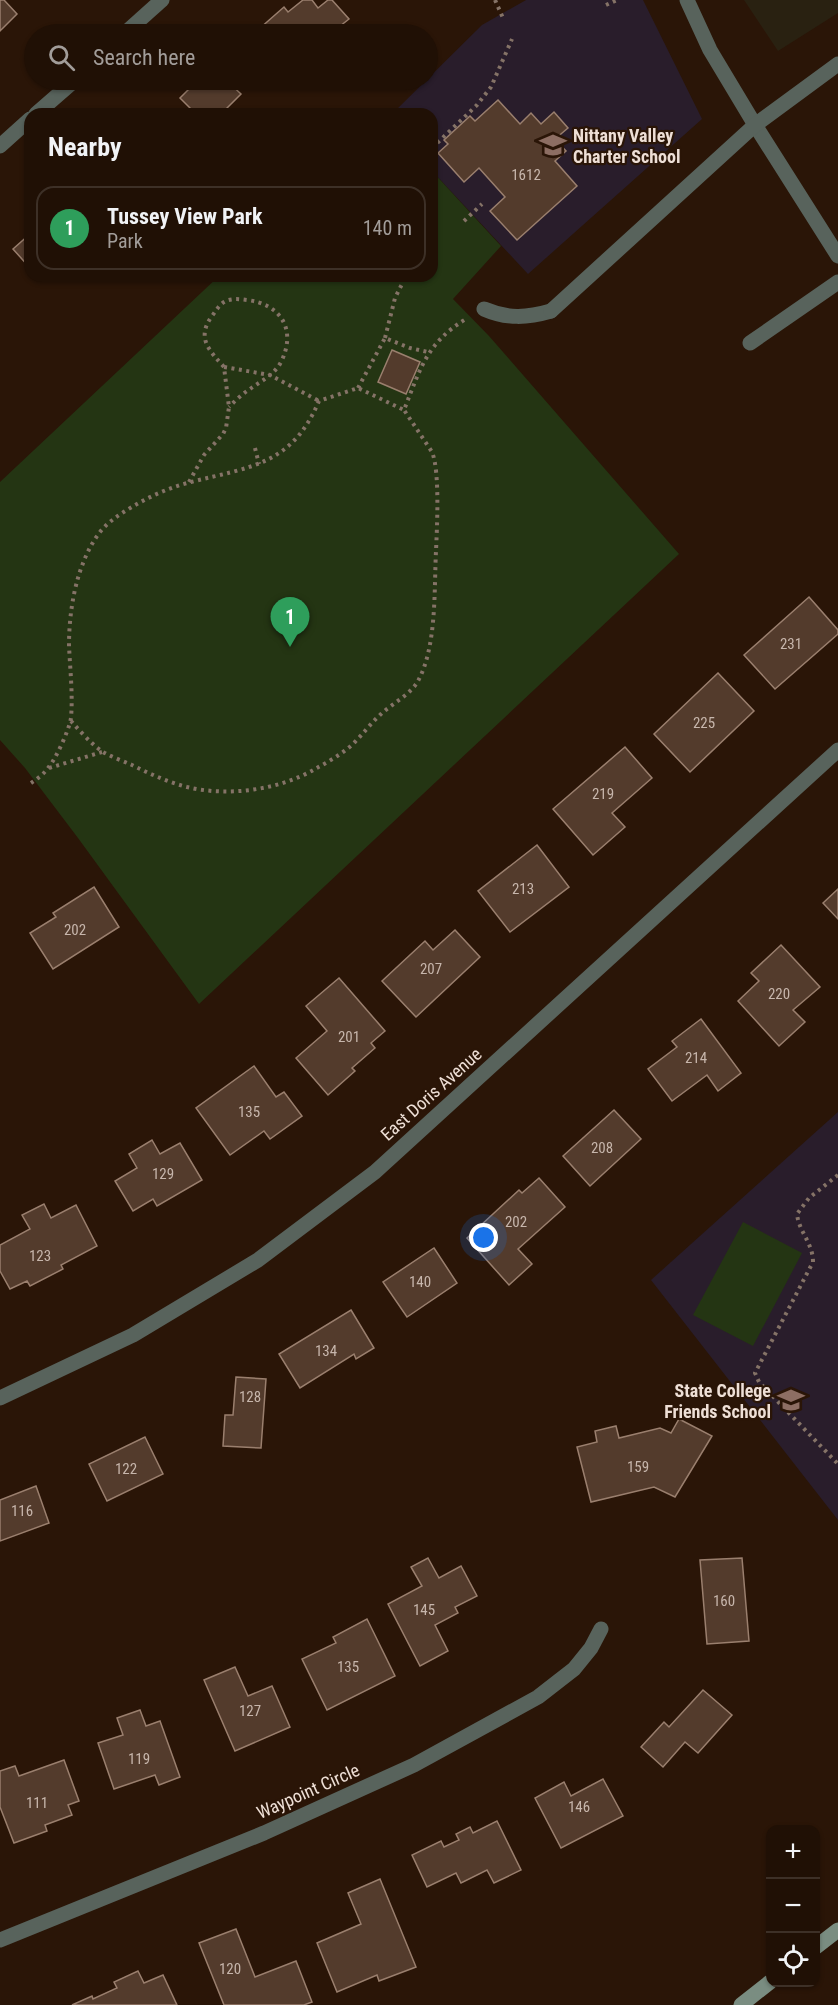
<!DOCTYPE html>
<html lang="en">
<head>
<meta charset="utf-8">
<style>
	:root { --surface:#201005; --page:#28190f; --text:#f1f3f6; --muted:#a29d9a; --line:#3d3027; --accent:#1a73e8 }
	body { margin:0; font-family:"Roboto Condensed",sans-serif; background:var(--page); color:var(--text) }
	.controls { position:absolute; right:18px; bottom:18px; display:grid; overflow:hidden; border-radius:12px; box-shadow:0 2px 4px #0004 }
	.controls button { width:54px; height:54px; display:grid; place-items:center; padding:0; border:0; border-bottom:2px solid var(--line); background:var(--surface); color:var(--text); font:30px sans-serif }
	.you { position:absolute; left:484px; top:1238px; width:21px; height:21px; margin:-15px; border:4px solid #fff; border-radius:50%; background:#1a73e8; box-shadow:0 0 0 9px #1a73e833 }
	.badge { display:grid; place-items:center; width:39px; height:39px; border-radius:50%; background:var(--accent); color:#fff; font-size:20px; font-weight:700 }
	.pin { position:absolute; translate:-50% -50px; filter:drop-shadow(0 2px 3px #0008) }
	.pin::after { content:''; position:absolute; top:32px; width:21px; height:18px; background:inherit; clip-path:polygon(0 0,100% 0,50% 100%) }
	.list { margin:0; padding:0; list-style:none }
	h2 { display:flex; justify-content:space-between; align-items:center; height:78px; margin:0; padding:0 24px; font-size:26px }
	h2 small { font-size:20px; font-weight:400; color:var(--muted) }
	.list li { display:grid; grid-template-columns:39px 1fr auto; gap:18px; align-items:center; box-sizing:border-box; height:84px; margin:0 12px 12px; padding:0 12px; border:2px solid var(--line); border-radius:18px }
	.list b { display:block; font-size:22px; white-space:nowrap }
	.list p { margin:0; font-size:20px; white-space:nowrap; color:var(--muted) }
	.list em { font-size:20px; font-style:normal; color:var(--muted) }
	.icon { flex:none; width:33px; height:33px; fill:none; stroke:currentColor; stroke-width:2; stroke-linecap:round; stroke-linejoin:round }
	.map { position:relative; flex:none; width:838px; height:2005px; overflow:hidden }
	.search { position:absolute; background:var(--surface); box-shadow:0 2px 4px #0004; left:24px; top:24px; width:414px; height:66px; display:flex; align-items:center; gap:15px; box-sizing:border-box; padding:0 21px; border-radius:33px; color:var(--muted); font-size:22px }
	.panel { position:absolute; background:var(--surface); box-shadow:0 2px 4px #0004; left:24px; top:108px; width:414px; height:174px; border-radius:18px }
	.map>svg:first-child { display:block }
	.commercial { fill:#292111 }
	.education { fill:#291d2b }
	.green { fill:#243513 }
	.building { fill:#533b2c; stroke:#9a7f6e; stroke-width:1.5 }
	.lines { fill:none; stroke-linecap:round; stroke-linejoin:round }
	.path { stroke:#857367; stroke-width:4; stroke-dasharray:3 4.5; stroke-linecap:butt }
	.service { stroke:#58635c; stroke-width:15 }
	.minor { stroke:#58635c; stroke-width:15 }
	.secondary { stroke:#7a8d81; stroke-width:15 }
	.labels { text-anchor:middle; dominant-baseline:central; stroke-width:4.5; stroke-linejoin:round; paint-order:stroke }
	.number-label { font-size:15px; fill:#c7b6ac }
	.poi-label { font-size:18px; font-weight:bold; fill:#eedfd6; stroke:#2a1507; text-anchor:start }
	.street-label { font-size:18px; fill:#eedfd6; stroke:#2a1507 }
</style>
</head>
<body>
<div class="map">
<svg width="838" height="2005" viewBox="0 0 838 2005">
	<rect width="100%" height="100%" fill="#2a1507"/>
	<!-- commercial -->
	<path class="commercial" d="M744,0H838V13L778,51Z"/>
	<!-- education -->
	<g class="education">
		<path d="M526,0H643L702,119L528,274L432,171V114H392L482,25Z"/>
		<path d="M838,1112V1520L651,1280Z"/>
	</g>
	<!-- green -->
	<g class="green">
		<path d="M432,171L501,246L453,299L489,336L679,554L199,1004L78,838L25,768L0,740V482L219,276H432Z"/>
		<path d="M743,1222L802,1253L753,1346L693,1315Z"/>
	</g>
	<!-- building -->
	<g class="building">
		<path d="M0,0H4L17,14L0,31Z"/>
		<path d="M303,0H312L318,8L328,0H332L349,19L330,34H264L259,29L284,7L288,12Z"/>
		<path d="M198,80H226L241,94L221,114H196L180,98Z"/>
		<path d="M498,100L520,124L531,113L541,124L554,112L568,128L555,139L566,151L555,161L577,186L517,240L490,211L505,197L479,168L464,182L438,153L448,144L444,140L470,116L475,121Z"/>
		<path d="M30,234V268L13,249Z"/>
		<path d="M392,350L420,362L406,394L378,382Z"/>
		<path d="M809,597L838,630V634L775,689L744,655Z"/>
		<path d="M718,673L754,711L690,772L654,734Z"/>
		<path d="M625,747L652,778L612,813L625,827L593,855L553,809Z"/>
		<path d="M537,845L569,887L510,932L478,891Z"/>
		<path d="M94,887L119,927L53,969L30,933L56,917L53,913Z"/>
		<path d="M838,889V919L823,903Z"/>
		<path d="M455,930L480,957L416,1017L382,981L425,941L433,950Z"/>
		<path d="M781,945L820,987L793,1010L805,1022L779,1046L738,1001L759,981L751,973Z"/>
		<path d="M339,978L385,1031L371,1043L375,1048L352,1068L355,1071L328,1095L296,1058L327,1031L306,1006Z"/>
		<path d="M701,1019L741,1073L718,1091L707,1075L672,1101L648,1069L677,1047L672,1041Z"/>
		<path d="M254,1066L276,1097L284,1092L302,1116L270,1139L264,1131L230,1155L196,1108Z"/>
		<path d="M614,1110L641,1139L590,1186L563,1156Z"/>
		<path d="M152,1140L160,1154L180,1143L202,1180L157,1206L153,1199L133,1211L115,1181L137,1168L129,1154Z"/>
		<path d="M539,1178L565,1207L518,1249L532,1264L509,1285L467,1238L519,1190L522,1193Z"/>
		<path d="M44,1204L51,1218L76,1205L97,1246L61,1265L63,1269L30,1286L27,1281L10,1289L0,1271V1245L30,1229L22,1215Z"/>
		<path d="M434,1248L457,1283L407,1317L383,1282Z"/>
		<path d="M351,1310L374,1348L356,1359L354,1354L300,1388L279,1354Z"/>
		<path d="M236,1377L266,1379L261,1448L223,1446L225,1415H233Z"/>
		<path d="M679,1419L712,1436L675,1497L654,1487L591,1502L577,1447L597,1442L595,1431L616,1426L619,1438L660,1428L671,1433Z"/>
		<path d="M145,1437L163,1474L107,1501L89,1464Z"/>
		<path d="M36,1486L49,1523L0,1541V1500Z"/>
		<path d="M428,1558L439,1578L461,1566L477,1596L455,1607L458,1613L435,1625L448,1651L420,1666L388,1604L422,1586L411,1567Z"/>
		<path d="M742,1558L749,1641L707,1644L700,1560Z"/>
		<path d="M367,1619L395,1676L327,1710L302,1659L336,1643L333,1637Z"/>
		<path d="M235,1667L248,1696L272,1686L290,1727L235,1751L204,1680Z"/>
		<path d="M703,1690L732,1715L698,1753L685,1742L663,1767L641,1747L664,1722L669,1727Z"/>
		<path d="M140,1710L146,1726L160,1721L180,1777L159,1785L155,1775L114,1789L98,1743L123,1735L117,1718Z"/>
		<path d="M64,1760L79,1801L68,1805L72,1815L45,1825L47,1831L14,1843L0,1807V1771L15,1766L19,1776Z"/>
		<path d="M603,1779L623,1816L561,1848L535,1798L564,1782L571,1796Z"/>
		<path d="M497,1821L521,1870L494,1883L487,1870L461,1883L456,1873L427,1887L412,1855L441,1841L444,1847L459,1840L456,1834L470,1827L473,1833Z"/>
		<path d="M380,1879L416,1967L379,1981L377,1975L337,1992L317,1943L361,1924L348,1893Z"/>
		<path d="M236,1929L255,1977L296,1961L312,2002L304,2005H224L199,1943Z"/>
		<path d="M138,1971L144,1983L163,1975L177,2005H72L92,1996L93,1999L117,1988L114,1982Z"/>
	</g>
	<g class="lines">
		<!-- path -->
		<g class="path">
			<path d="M495,0L503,18"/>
			<path d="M606,5L617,0"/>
			<path d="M432,148L477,105L491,87L512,39"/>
			<path d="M464,221L482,204"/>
			<path d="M385,338L395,298L402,284"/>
			<path d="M224,367C209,350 196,338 212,316C216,311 219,305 224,302C231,298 239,299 247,300C281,304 297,330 281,362C274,375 261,381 250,389C242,394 235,401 229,407"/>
			<path d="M358,388L385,338L410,348L428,352"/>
			<path d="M255,448L259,464"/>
			<path d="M189,482L204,455L223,434L226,428L229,407L224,367L270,375L319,401"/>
			<path d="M71,721C80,731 91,744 103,752C112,757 123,761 132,765C150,774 168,782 187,787C228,797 279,790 315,769C328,762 342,754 353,744C363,734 371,723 381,714C393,703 410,695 418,681C437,646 434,590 436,551C437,528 440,471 432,452L404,410"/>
			<path d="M49,768L102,752"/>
			<path d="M31,783C37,779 44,774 48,768C56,759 69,730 71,718C73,694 70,669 69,645C69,608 77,562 100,532C109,521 120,514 132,507C150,496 171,487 191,482C250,467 292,465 319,401L358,388L404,410C420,370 426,343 466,319"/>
			<path d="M838,1175L809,1198L797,1214C799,1232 813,1243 813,1262L755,1373L759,1382L838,1464"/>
		</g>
		<!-- service -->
		<g class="service">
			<path d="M755,125L838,256"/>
			<path d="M484,309C507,319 527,318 551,311"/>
			<path d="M750,343L838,282"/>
		</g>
		<!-- minor -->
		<g class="minor">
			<path d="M687,0L710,50L755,125"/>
			<path d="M124,34L162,0"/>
			<path d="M36,114L75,80"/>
			<path d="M0,146L30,119"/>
			<path d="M551,311L755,125L838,64"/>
			<path d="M0,1398L133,1335L258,1260L375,1172L838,750"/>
			<path d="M0,1940L264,1833L414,1765L538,1697L574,1669L591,1648L601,1629"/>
		</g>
		<!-- secondary -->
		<g class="secondary">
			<path d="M816,1947L838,1930"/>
			<path d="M741,2005L770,1982"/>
		</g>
	</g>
	<!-- icons -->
	<defs>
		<symbol id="school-bare" viewBox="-9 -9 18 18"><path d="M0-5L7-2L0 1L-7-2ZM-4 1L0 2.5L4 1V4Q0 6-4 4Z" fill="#8d6e63" stroke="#2a1507" stroke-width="2.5" paint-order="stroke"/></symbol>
	</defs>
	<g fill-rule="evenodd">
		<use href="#school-bare" x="534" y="126" width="38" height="38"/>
		<use href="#school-bare" x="772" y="1381" width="38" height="38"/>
	</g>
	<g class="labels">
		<!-- number labels -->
		<g class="number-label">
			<text x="526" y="175">1612</text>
			<text x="791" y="644">231</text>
			<text x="704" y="723">225</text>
			<text x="603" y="794">219</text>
			<text x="523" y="889">213</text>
			<text x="75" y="930">202</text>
			<text x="431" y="969">207</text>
			<text x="779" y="994">220</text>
			<text x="349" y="1037">201</text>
			<text x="696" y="1058">214</text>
			<text x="249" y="1112">135</text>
			<text x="602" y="1148">208</text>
			<text x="163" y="1174">129</text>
			<text x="516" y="1222">202</text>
			<text x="40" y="1256">123</text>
			<text x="420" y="1282">140</text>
			<text x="326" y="1351">134</text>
			<text x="250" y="1397">128</text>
			<text x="638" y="1467">159</text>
			<text x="126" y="1469">122</text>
			<text x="22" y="1511">116</text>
			<text x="724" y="1601">160</text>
			<text x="424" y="1610">145</text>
			<text x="348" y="1667">135</text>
			<text x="250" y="1711">127</text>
			<text x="139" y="1759">119</text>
			<text x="37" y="1803">111</text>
			<text x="579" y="1807">146</text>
			<text x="230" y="1969">120</text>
		</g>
		<!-- poi labels -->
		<g class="poi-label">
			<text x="573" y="135">Nittany Valley<tspan x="573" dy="21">Charter School</tspan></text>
			<text x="771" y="1390" text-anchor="end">State College<tspan x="771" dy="21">Friends School</tspan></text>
		</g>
		<!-- street labels -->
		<g class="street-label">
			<text transform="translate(431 1094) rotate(-42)">East Doris Avenue</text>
			<text transform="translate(308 1791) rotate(-24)">Waypoint Circle</text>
		</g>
	</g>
</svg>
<div class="controls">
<button>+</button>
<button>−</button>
<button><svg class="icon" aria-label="locate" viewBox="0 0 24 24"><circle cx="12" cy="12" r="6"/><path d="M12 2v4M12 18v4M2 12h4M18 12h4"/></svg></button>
</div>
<div class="you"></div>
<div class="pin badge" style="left:290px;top:647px;background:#2e9e5b">1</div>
<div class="search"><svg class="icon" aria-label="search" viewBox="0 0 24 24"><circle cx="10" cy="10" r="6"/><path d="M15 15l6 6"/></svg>Search here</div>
<section class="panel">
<h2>Nearby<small></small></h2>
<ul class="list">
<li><span class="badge" style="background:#2e9e5b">1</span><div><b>Tussey View Park</b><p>Park</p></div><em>140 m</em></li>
</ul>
</section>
</div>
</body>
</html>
